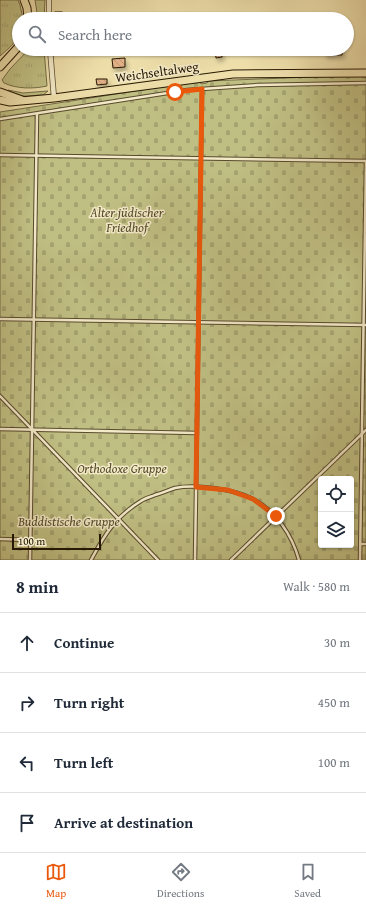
<!DOCTYPE html>
<html lang="en">
<head>
<meta charset="utf-8">
<style>
	:root { --surface:#fff; --page:#f2f2f3; --text:#1f2937; --muted:#747a83; --line:#e0e1e3; --accent:#ea580c }
	body { margin:0; font-family:"Gentium Book Plus",serif; background:var(--page); color:var(--text) }
	.controls { position:absolute; right:12px; bottom:12px; display:grid; overflow:hidden; border-radius:4px; box-shadow:0 1px 3px #0004 }
	.controls button { width:36px; height:36px; display:grid; place-items:center; padding:0; border:0; border-bottom:1px solid var(--line); background:var(--surface); color:var(--text); font:20px sans-serif }
	.scale { position:absolute; left:12px; bottom:10px; width:89px; box-sizing:border-box; padding-left:4px; border:2px solid #271904; border-top:0; font-size:11px; line-height:14px; white-space:nowrap; color:#271904; -webkit-text-stroke:3px #f3eac8; paint-order:stroke }
	.stop { position:absolute; width:12px; height:12px; margin:-9px; border:3px solid #ea580c; border-radius:50%; background:#fff }
	.stop.end { background:#ea580c; border-color:#fff; box-shadow:0 1px 4px #0008 }
	.list { margin:0; padding:0; list-style:none }
	h2 { display:flex; justify-content:space-between; align-items:center; height:52px; margin:0; padding:0 16px; font-size:17px }
	h2 small { font-size:13px; font-weight:400; color:var(--muted) }
	.list li { display:grid; grid-template-columns:26px 1fr auto; gap:12px; align-items:center; box-sizing:border-box; height:60px; padding:0 16px; border-top:1px solid var(--line) }
	.list b { display:block; font-size:15px; white-space:nowrap }
	.list em { font-size:13px; font-style:normal; color:var(--muted) }
	.icon { flex:none; width:22px; height:22px; fill:none; stroke:currentColor; stroke-width:2; stroke-linecap:round; stroke-linejoin:round }
	.map { position:relative; flex:none; width:366px; height:560px; overflow:hidden }
	.search { position:absolute; background:var(--surface); box-shadow:0 1px 3px #0004; left:12px; right:12px; top:12px; height:44px; display:flex; align-items:center; gap:10px; box-sizing:border-box; padding:0 14px; border-radius:22px; color:var(--muted); font-size:15px }
	.sheet { height:292px; background:var(--surface) }
	nav { display:flex; justify-content:space-around; align-items:center; box-sizing:border-box; height:56px; border-top:1px solid var(--line); background:var(--surface); font-size:11px; color:var(--muted) }
	nav a { display:grid; justify-items:center; gap:2px }
	nav .on { color:var(--accent) }
	.map>svg:first-child { display:block }
	.grass { fill:url(#grass-tufts); stroke:#746c44 }
	.cemetery { fill:url(#cemetery-stones); stroke:#746c44; fill-rule:evenodd }
	.building { fill:url(#building-back-hatch); stroke:#271904; filter:url(#shadow) }
	.lines { fill:none; stroke-linecap:round; stroke-linejoin:round }
	.lane-casing { stroke:#584a2e; stroke-width:4.5 }
	.street-casing { stroke:#584a2e; stroke-width:6 }
	.primary-casing { stroke:#271904; stroke-width:9 }
	.lane { stroke:#f3eac8; stroke-width:2.5 }
	.street { stroke:#f3eac8; stroke-width:4.5 }
	.primary { stroke:#eddeaa; stroke-width:7 }
	.route { stroke:#ea580c; stroke-width:5 }
	.labels { text-anchor:middle; dominant-baseline:central; stroke-width:3; stroke-linejoin:round; paint-order:stroke }
	.street-label { font-size:13px; fill:#271904; stroke:#f3eac8 }
	.park-label { font-size:13px; font-style:italic; fill:#554b2a; stroke:#f3eac8 }
</style>
</head>
<body>
<div class="map">
<svg width="366" height="560" viewBox="0 0 366 560">
	<defs>
		<pattern id="grass-tufts" width="24" height="20" patternUnits="userSpaceOnUse"><rect width="24" height="20" fill="#c0bf83"/><path d="M3 7l-1-3M5 7V3M7 7l1-3M15 17l-1-3M17 17v-4M19 17l1-3" fill="none" stroke="#a5a470"/></pattern>
		<pattern id="cemetery-stones" width="16" height="16" patternUnits="userSpaceOnUse"><rect width="16" height="16" fill="#c0bf83"/><path d="M2 7V4a2 2 0 0 1 4 0v3zM10 15v-3a2 2 0 0 1 4 0v3z" fill="#a5a470"/></pattern>
		<pattern id="building-back-hatch" width="6" height="6" patternUnits="userSpaceOnUse"><rect width="6" height="6" fill="#e1af85"/><path d="M-1 5l2 2M0 0l6 6M5-1l2 2" fill="none" stroke="#c19671"/></pattern>
		<filter id="shadow"><feDropShadow dx="2" dy="3.5" stdDeviation="2" flood-color="#0004"/></filter>
	</defs>
	<rect width="100%" height="100%" fill="#eddeaa"/>
	<filter id="stains"><feTurbulence type="fractalNoise" baseFrequency=".005" numOctaves="4"/><feColorMatrix values="0 0 0 0 .2 0 0 0 0 .09 0 0 0 0 .02 0 0 0 .5 -.17"/></filter>
	<radialGradient id="worn" r=".72"><stop offset=".6" stop-color="#630" stop-opacity="0"/><stop offset="1" stop-color="#630" stop-opacity=".3"/></radialGradient>
	<!-- grass -->
	<g class="grass">
		<path d="M0,0H18L20,5L23,19H19C19,40 16,42 0,56Z"/>
		<path d="M35,0H45L44,19H38Z"/>
		<path d="M29,49H44L47,86C33,89 17,89 4,83L2,80L10,69Z"/>
		<path d="M8,90L23,93L48,91L43,95L25,96H19L7,91Z"/>
	</g>
	<!-- cemetery -->
	<path class="cemetery" d="M337,76H366V560H0V112L200,81L201,84L207,83L208,81ZM321,479H351V545H321Z"/>
	<!-- building -->
	<g class="building">
		<rect x="55" y="12" width="7" height="7"/>
		<path d="M215,49H222V57L216,58Z"/>
		<path d="M325,49H343L342,55H325Z"/>
		<path d="M125,58V67L113,68L112,59Z"/>
		<path d="M96,79H107V84L97,85Z"/>
	</g>
	<g class="lines">
		<defs>
			<g id="lane">
				<path d="M0,119L187,90L258,85L366,83"/>
				<path d="M0,155L366,161"/>
				<path d="M0,319L366,325"/>
				<path d="M0,396L158,560"/>
				<path d="M0,429L197,433"/>
				<path d="M0,539L30,540"/>
				<path d="M360,544H366"/>
				<path d="M30,560L37,114"/>
				<path d="M91,560C105,534 115,517 141,501C145,498 151,497 155,495C162,493 169,490 175,488C195,484 235,489 253,499C276,511 292,535 299,560"/>
				<path d="M195,560L202,89"/>
				<path d="M231,560L366,430"/>
				<path d="M360,560L366,161"/>
			</g>
			<g id="street">
				<path d="M49,19V0"/>
				<path d="M50,49L54,98"/>
			</g>
			<g id="primary">
				<path d="M24,0L27,8L28,19"/>
				<path d="M0,67L19,46"/>
				<path d="M0,92L22,100"/>
				<path d="M0,100L10,102L54,98L233,74L366,73"/>
			</g>
		</defs>
		<!-- lane casing -->
		<use href="#lane" class="lane-casing"/>
		<!-- street casing -->
		<use href="#street" class="street-casing"/>
		<!-- primary casing -->
		<use href="#primary" class="primary-casing"/>
		<!-- lane -->
		<use href="#lane" class="lane"/>
		<!-- street -->
		<use href="#street" class="street"/>
		<!-- primary -->
		<use href="#primary" class="primary"/>
	</g>
	<g class="lines">
		<!-- route -->
		<path class="route" d="M175,92L202,89L196,487L228,490L253,499L276,516"/>
	</g>
	<g class="labels">
		<!-- street labels -->
		<g class="street-label">
			<text transform="translate(157 72) rotate(-8)">Weichseltalweg</text>
		</g>
		<!-- park labels -->
		<g class="park-label">
			<text x="127" y="212">Alter jüdischer<tspan x="127" dy="15">Friedhof</tspan></text>
			<text x="122" y="468">Orthodoxe Gruppe</text>
			<text x="69" y="521">Buddistische Gruppe</text>
		</g>
	</g>
	<rect width="100%" height="100%" filter="url(#stains)"/>
	<rect width="100%" height="100%" fill="url(#worn)"/>
</svg>
<div class="controls">
<button><svg class="icon" aria-label="locate" viewBox="0 0 24 24"><circle cx="12" cy="12" r="6"/><path d="M12 2v4M12 18v4M2 12h4M18 12h4"/></svg></button>
<button><svg class="icon" aria-label="layers" viewBox="0 0 24 24"><path d="M12 4l9 5-9 5-9-5zM3 14l9 5 9-5"/></svg></button>
</div>
<div class="scale">100 m</div>
<div class="stop" style="left:175px;top:92px"></div>
<div class="stop end" style="left:276px;top:516px"></div>
<div class="search"><svg class="icon" aria-label="search" viewBox="0 0 24 24"><circle cx="10" cy="10" r="6"/><path d="M15 15l6 6"/></svg>Search here</div>
</div>
<section class="sheet">
<h2>8 min<small>Walk · 580 m</small></h2>
<ul class="list">
<li><svg class="icon" aria-label="ahead" viewBox="0 0 24 24"><path d="M12 20V5M6 11l6-6 6 6"/></svg><div><b>Continue</b></div><em>30 m</em></li>
<li><svg class="icon" aria-label="right" viewBox="0 0 24 24"><path d="M7 20v-9h11M14 6l5 5-5 5"/></svg><div><b>Turn right</b></div><em>450 m</em></li>
<li><svg class="icon" aria-label="left" viewBox="0 0 24 24"><path d="M17 20v-9H6M10 6l-5 5 5 5"/></svg><div><b>Turn left</b></div><em>100 m</em></li>
<li><svg class="icon" aria-label="arrive" viewBox="0 0 24 24"><path d="M6 21V4h12l-3 4 3 4H6"/></svg><div><b>Arrive at destination</b></div></li>
</ul>
</section>
<nav>
<a class="on"><svg class="icon" aria-label="map" viewBox="0 0 24 24"><path d="M3 6l6-2 6 2 6-2v14l-6 2-6-2-6 2zM9 4v14M15 6v14"/></svg>Map</a>
<a><svg class="icon" aria-label="directions" viewBox="0 0 24 24"><path d="M12 3l9 9-9 9-9-9zM9 14v-3h6M13 9l2 2-2 2"/></svg>Directions</a>
<a><svg class="icon" aria-label="saved" viewBox="0 0 24 24"><path d="M7 4h10v16l-5-4-5 4z"/></svg>Saved</a>
</nav>
</body>
</html>
